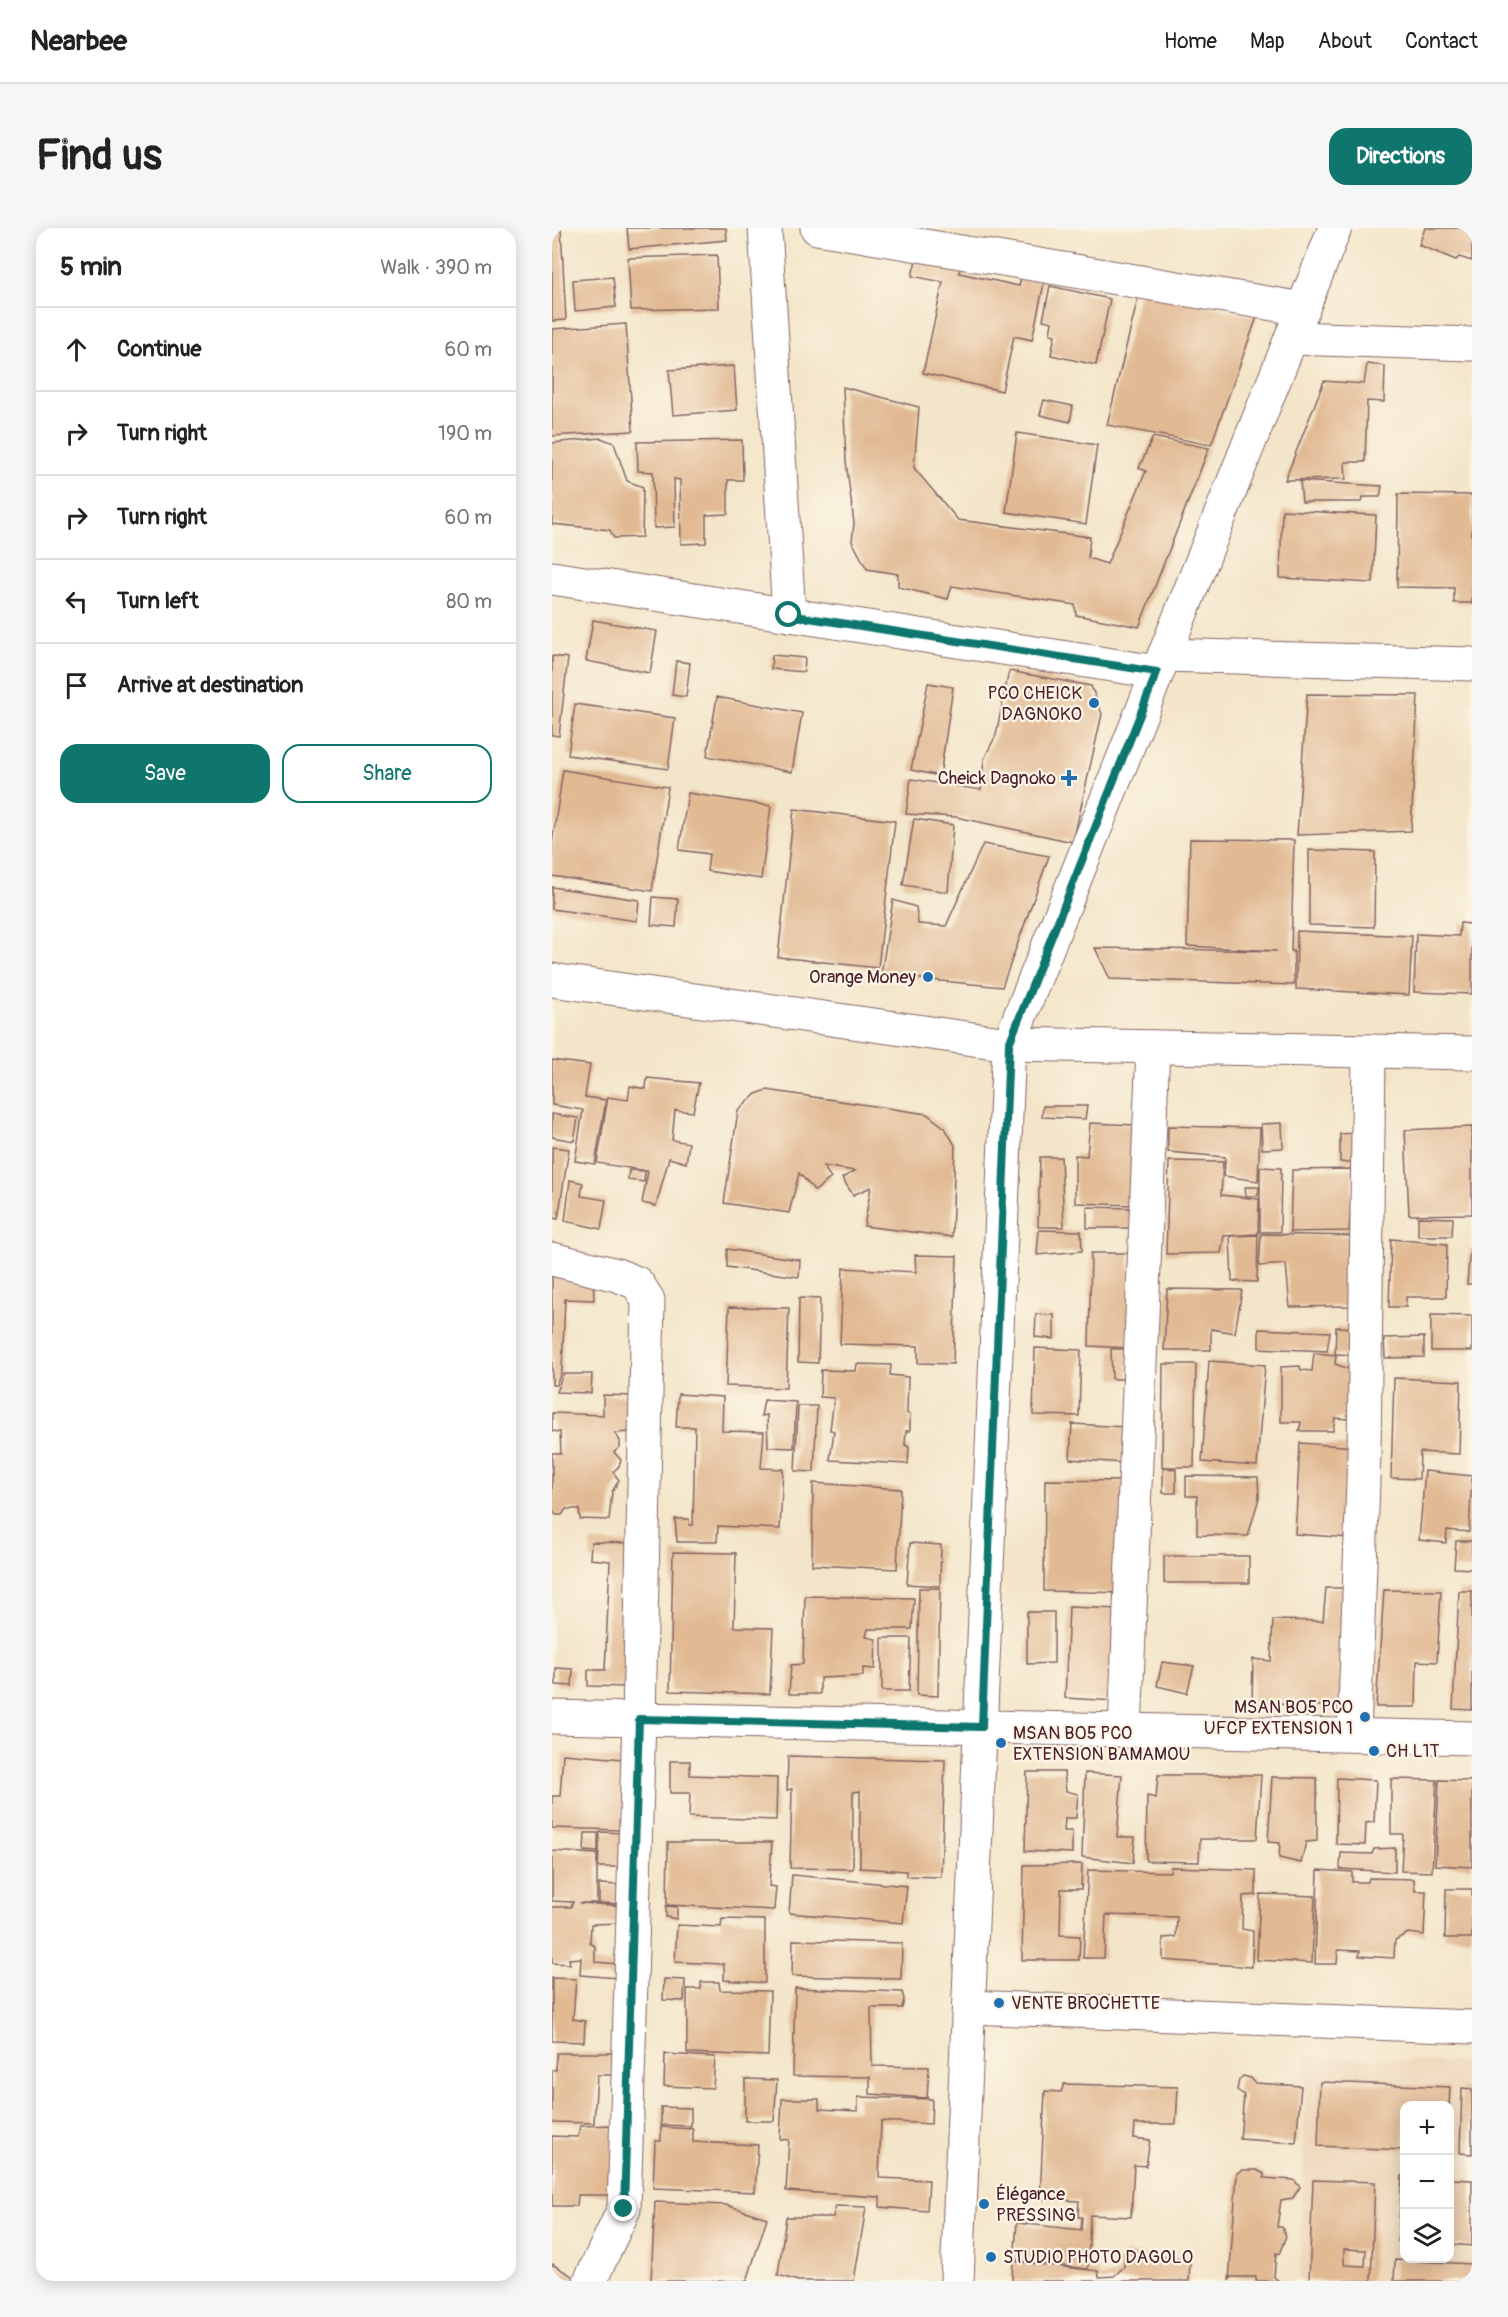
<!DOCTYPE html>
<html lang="en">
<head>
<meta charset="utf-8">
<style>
	:root { --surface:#fff; --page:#f6f6f6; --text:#222; --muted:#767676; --line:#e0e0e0; --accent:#0f766e }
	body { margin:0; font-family:Pangolin,sans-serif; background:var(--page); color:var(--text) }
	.controls { position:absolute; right:18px; bottom:18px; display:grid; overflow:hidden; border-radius:12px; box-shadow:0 3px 15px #0003 }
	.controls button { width:54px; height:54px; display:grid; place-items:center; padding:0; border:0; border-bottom:2px solid var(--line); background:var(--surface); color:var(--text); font:30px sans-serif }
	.stop { position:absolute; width:18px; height:18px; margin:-14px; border:4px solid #0f766e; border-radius:50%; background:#fff }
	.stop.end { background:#0f766e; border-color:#fff; box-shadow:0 2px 6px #0008 }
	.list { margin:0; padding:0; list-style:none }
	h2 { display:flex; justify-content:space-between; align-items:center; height:78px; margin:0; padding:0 24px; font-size:26px }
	h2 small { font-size:20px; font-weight:400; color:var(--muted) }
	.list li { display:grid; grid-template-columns:39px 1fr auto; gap:18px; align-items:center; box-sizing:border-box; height:84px; padding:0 24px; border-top:2px solid var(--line) }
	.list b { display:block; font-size:22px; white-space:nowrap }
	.list em { font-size:20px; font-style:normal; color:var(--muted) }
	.actions { display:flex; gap:12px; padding:18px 24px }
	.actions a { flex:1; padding:14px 0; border:2px solid var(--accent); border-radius:18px; text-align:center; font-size:21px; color:var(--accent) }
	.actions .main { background:var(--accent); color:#fff }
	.icon { flex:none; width:33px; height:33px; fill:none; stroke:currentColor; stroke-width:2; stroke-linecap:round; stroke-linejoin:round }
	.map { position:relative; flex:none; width:920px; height:2053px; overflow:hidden; border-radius:18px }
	header { display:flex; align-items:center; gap:36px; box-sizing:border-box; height:84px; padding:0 30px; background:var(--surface); border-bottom:2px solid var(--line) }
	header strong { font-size:28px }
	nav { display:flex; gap:33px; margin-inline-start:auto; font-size:21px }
	.intro { display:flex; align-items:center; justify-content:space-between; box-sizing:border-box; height:144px; padding:0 36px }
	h1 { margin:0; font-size:42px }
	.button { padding:15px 27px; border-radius:18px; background:var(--accent); color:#fff; font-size:21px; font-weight:700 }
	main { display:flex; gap:36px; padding:0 36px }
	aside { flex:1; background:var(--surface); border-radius:18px; box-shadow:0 3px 15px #0003 }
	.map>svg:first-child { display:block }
	.built { fill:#eed7bb; fill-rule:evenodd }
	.building { fill:#e1b993; fill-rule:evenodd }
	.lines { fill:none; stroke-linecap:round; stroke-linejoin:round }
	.street-casing { stroke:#856462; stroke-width:35 }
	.secondary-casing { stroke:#856462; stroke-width:35 }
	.street { stroke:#fff; stroke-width:33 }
	.secondary { stroke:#fff; stroke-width:33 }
	.route { stroke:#0f766e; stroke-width:8 }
	.poi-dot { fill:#1f6fb2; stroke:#fcf5e5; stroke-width:2 }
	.labels { text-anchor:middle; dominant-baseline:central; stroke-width:4.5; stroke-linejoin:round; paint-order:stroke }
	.poi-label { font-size:18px; fill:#4a1f2b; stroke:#fcf5e5; text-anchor:start }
</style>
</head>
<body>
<header>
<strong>Nearbee</strong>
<nav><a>Home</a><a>Map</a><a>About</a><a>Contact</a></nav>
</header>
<div class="intro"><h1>Find us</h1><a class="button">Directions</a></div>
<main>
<aside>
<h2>5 min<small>Walk · 390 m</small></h2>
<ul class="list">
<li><svg class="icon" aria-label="ahead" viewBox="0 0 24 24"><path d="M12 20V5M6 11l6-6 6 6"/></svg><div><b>Continue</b></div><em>60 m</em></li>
<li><svg class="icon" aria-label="right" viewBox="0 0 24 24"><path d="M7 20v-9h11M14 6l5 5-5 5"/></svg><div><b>Turn right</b></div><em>190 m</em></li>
<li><svg class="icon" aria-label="right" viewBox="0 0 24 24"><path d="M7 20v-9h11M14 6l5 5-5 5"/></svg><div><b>Turn right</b></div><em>60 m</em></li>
<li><svg class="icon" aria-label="left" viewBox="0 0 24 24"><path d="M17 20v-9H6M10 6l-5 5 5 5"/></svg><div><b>Turn left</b></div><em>80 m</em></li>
<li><svg class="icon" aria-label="arrive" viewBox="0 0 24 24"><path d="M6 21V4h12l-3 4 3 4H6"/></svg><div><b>Arrive at destination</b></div></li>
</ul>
<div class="actions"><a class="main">Save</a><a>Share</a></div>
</aside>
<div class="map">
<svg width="920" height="2053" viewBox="0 0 920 2053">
	<rect width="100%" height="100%" fill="#fcf5e5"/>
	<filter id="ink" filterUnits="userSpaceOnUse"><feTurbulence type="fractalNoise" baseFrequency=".0167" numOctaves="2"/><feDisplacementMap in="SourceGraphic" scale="12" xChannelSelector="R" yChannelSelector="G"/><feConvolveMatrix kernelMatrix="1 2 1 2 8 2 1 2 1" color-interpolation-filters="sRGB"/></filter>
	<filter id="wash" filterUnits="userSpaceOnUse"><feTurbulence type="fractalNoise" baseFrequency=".008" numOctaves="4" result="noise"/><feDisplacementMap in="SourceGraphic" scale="24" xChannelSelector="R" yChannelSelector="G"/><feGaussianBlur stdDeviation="1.35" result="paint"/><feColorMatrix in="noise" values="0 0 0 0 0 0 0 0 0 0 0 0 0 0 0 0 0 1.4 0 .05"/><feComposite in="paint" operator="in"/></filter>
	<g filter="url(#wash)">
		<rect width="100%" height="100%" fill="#f3e5c9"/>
		<!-- built -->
		<path class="built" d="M754,1828L920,1835V2053H747ZM852,1878H898V2030H852Z"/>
		<g id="blocks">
			<!-- building -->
			<g class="building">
				<path d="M0,0H9L14,92L0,93Z"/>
				<path d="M75,0H174L175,12L77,21Z"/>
				<path d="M873,0H920V33L907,29L904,32L867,17Z"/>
				<path d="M366,25L409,35L407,45L467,58L470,45L493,50L480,112L462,108L450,163L371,145L391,54L360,48Z"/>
				<path d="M165,27L167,80L79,82L76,30Z"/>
				<path d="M61,49L64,79L23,83L21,52Z"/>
				<path d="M498,58L558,71L544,137L499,127L503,107L498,106L500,94L491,92Z"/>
				<path d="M588,62L705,89L659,217L555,197Z"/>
				<path d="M74,96L81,203L0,208V101Z"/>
				<path d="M815,136L833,138L832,174L815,173L813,234H793L794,251L733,252L772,153L812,156Z"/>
				<path d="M182,138L185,182L121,187L117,142Z"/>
				<path d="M291,159L367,179L362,240L406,292L538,309L536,330L555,336L594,243L587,240L601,209L657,220L587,399L524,387L523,377L400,358L396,371L346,359V346L315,341L300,313L302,295L294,233Z"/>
				<path d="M492,172L521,178L518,194L488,187Z"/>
				<path d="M465,205L545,217L534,296L454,284Z"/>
				<path d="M49,210L62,215L75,253L91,259L90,309L62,310L58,302L0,296V215Z"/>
				<path d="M190,212L191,252H176V286L154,287V315L129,316L128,252L122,251L123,299L102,300L101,244L86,243L85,214Z"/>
				<path d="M748,253L830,258L828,269H811L810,274H750Z"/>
				<path d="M846,266L920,267V375H902V360L845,359Z"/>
				<path d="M730,282L824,287L821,355L728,350Z"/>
				<path d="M41,392L105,403L98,445L34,433Z"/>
				<path d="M220,427L253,430L252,444L219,441Z"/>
				<path d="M0,428L16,430L7,508L0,507Z"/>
				<path d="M124,433L138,435L134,469L120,467Z"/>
				<path d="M457,443L539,458L550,486L521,614L404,589L354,586L359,551L429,562L432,531L444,507Z"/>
				<path d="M376,455L401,459L388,548L359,542Z"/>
				<path d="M755,466L866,467L859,603L745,607Z"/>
				<path d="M165,469L250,485L240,544L155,528Z"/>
				<path d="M23,476L123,490L116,541L16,527Z"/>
				<path d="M11,542L116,559L100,663L0,648V616Z"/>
				<path d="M136,565L219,578L209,651L155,643L157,626L127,622Z"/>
				<path d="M242,581L343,593L326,740L226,729Z"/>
				<path d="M362,591L401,597L396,664L351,657Z"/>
				<path d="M638,611L742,612L739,723H742V757L558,751L543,720L725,723L635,718Z"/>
				<path d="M431,616L497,628L450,759L329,747L341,672L364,679L366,696L394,698Z"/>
				<path d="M757,622L823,624L822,699L757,697Z"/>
				<path d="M0,659L87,672L85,693L0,681Z"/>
				<path d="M101,669L126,671L124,699L99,697Z"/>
				<path d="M908,695L920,696V766L862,764L864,706L907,708Z"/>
				<path d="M745,703L860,708L857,767L744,761Z"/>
				<path d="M0,832L38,837L33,869L54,872L43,936L23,933L31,882L0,877Z"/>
				<path d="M95,850L147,855L141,884L123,882L120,912L137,915L134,935L117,930L104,978L90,975L96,943L45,935L56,869L76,872L78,858L94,861Z"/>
				<path d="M215,862L375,886L393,900L403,917L400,1009L312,998L319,959L301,967L290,950L303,943L271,938L279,950L263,963L247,945L237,985L172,975L186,883L204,866Z"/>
				<path d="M491,878H535L533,891L490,889Z"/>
				<path d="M0,886L26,890L22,913L0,909Z"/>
				<path d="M538,895L583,897L581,977L523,975V927L535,928Z"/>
				<path d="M730,895L731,920L710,921L709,896Z"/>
				<path d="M616,898L708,900L706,953L672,948L673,929L616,924Z"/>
				<path d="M920,899V986L857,987L853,902Z"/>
				<path d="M802,905L804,936L788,934V906Z"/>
				<path d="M0,919L17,921L6,991L0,990Z"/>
				<path d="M488,929H509L512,999H486Z"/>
				<path d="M617,933L671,934L669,967L707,971L706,1006L672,1008L669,1025L614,1026Z"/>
				<path d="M708,939L729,940L728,1004H708Z"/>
				<path d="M801,941L797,1003L738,1004L740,942Z"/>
				<path d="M77,942L93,943L92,954L76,952Z"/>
				<path d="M18,952L31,955L29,968L54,972L49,1001L13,993Z"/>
				<path d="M693,959H707L706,968H694Z"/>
				<path d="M535,979L580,980V1000H535Z"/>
				<path d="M866,989L901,990L900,1008H866Z"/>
				<path d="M487,1002L529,1003L530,1023L485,1027Z"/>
				<path d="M709,1006L800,1008L798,1078L738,1079L734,1036L707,1038Z"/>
				<path d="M706,1007L705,1054L680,1053L678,1008Z"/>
				<path d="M839,1011L895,1016L894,1069H854V1079H837Z"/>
				<path d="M175,1021L248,1032L247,1049L175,1039Z"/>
				<path d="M918,1021H920V1056H915Z"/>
				<path d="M539,1025H577L578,1120L537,1118Z"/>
				<path d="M363,1027L405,1028L401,1136L366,1135V1118L288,1116L291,1040L364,1044Z"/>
				<path d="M0,1041L41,1046L42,1072L13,1071L10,1142L4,1157H0Z"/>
				<path d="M615,1061L690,1062L683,1105L659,1101V1122H612Z"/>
				<path d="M247,1070L268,1071L266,1135L246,1134Z"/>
				<path d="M177,1079L237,1080L234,1160L174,1158Z"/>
				<path d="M484,1086L502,1087V1111L483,1109Z"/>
				<path d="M879,1087L920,1088V1123H879Z"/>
				<path d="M784,1099L803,1100L802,1127L783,1126Z"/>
				<path d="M707,1101L778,1104L775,1123L707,1120Z"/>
				<path d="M872,1109V1129L833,1130L832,1110Z"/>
				<path d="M483,1120L529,1122L527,1188L481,1187Z"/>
				<path d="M559,1121H576L577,1151H560Z"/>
				<path d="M762,1125L784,1127L783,1136L797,1141V1191L783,1190L781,1203H747L749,1194H729V1139L748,1138L749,1142L760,1143Z"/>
				<path d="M657,1133L713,1137L705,1238L650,1234Z"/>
				<path d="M305,1136L339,1137L338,1147L356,1149L355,1185L358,1187V1203H354L353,1217L357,1219L356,1236L278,1232L282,1203L278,1202L282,1170L268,1169L269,1142L304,1143Z"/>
				<path d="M611,1136H644L642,1239H610Z"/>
				<path d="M11,1146H40L39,1165L4,1164Z"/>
				<path d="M842,1150L909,1153L907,1226L868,1224L867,1251L839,1250Z"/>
				<path d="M126,1166L171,1169L170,1203L212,1204L209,1240L231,1241L228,1301L166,1298L165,1314H125L123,1291H137V1297H141L143,1199H124Z"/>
				<path d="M51,1167L81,1168L80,1204L63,1205L68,1213V1219L62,1224L69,1232L67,1238L61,1244L67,1252L60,1264L57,1292L28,1291L27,1281H14L10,1287H4L0,1282V1225H9L8,1204L0,1203V1185L51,1187Z"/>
				<path d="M212,1172L244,1174L242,1220L216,1219L215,1187L209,1188Z"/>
				<path d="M246,1178H265L262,1244L243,1243Z"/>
				<path d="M520,1196L574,1199L571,1235L518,1231Z"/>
				<path d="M748,1215L804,1219L798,1310L743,1306Z"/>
				<path d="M611,1240L624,1241V1265H611Z"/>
				<path d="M873,1243L920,1248L917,1304L895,1302L894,1315L867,1312Z"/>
				<path d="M634,1248L706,1249L707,1270L696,1308L645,1307V1268H634Z"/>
				<path d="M493,1252L577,1253L576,1365L492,1363Z"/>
				<path d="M261,1255L349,1261L345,1341L260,1337Z"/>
				<path d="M904,1313H920V1341L902,1340Z"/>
				<path d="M39,1314L77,1315L74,1459L36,1458V1442H53L58,1333L38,1331Z"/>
				<path d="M358,1315L389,1317L388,1358L355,1356Z"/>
				<path d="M121,1324L184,1325L182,1399L221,1400L218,1466L118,1463Z"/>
				<rect x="612" y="1328" width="85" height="27"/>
				<path d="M367,1360H388L386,1468L365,1467Z"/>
				<path d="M774,1360H796L794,1479L700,1475L701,1431L719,1433L721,1392L771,1393Z"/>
				<path d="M832,1362L889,1363L885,1434L865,1433L864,1479H824Z"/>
				<path d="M907,1363H920V1482L901,1481Z"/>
				<path d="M253,1368L362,1370L360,1401H316L314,1409L324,1411L323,1441L311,1440V1448L268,1450V1466H237L239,1437L251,1436Z"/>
				<path d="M517,1379L567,1381L563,1473L513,1470Z"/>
				<path d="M475,1384H502V1435L475,1436Z"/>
				<path d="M330,1410H359L357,1463H330Z"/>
				<path d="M610,1434L642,1438L635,1465L605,1458Z"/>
				<path d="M4,1440L21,1441L20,1458L4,1457Z"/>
				<path d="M11,1526L71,1531L69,1602L0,1600V1568H8Z"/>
				<path d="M236,1528L393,1532L389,1649L354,1648V1643L308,1640V1563L301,1564V1641L238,1640L240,1561L235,1562Z"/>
				<path d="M118,1533H138V1547L225,1550L224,1592L137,1589L138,1565H118Z"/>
				<path d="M475,1544H512L514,1563L526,1566L524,1590H513L512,1603H520V1625L473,1623Z"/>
				<path d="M533,1545L570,1547L565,1609H583L581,1635L530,1629Z"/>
				<path d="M606,1547H709L705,1611H648L647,1634L594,1633L595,1568L604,1570Z"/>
				<path d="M720,1549L765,1550V1613L754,1614L749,1635L727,1630L728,1615L716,1614Z"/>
				<path d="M785,1550L824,1552L822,1594L814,1595L813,1617L784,1616Z"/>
				<path d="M839,1551L885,1552L880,1644L849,1643L851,1606H839Z"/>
				<path d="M887,1552L920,1553V1639L883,1637Z"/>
				<path d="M48,1604L74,1605L71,1639H46Z"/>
				<path d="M33,1605H46V1624L32,1623Z"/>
				<path d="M116,1614H220L217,1658L224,1659L222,1682L115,1677Z"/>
				<path d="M843,1620V1644L788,1641L789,1625L820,1626L822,1621Z"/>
				<path d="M0,1623L45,1626V1675H27L73,1678L72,1695L39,1696L38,1715L43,1718V1734L66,1736V1750L28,1747L29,1730L17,1731L18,1736L0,1735V1679H19L21,1674L0,1673Z"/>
				<path d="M530,1636L529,1661H509L508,1707L528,1708L527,1732H470L472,1637Z"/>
				<path d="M619,1639L704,1642V1667L691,1668L690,1701L701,1703L700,1739L611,1732V1710L624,1709L625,1689L554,1687L552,1730H531L536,1642L618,1644Z"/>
				<path d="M766,1642L800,1644V1654H816L817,1650L862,1651L863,1663H874L872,1707L856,1705L843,1712L842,1730L807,1728L808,1723L786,1722L785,1736H763Z"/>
				<path d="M240,1647L355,1658L351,1695L237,1685Z"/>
				<path d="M47,1656L71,1657V1676L47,1675Z"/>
				<path d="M894,1661H920V1710H893Z"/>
				<path d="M708,1666L763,1668L760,1735L705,1732Z"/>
				<path d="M114,1678L125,1679V1691L114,1689Z"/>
				<path d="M170,1691L213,1692V1755L172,1752V1736L123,1734L125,1697L169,1699Z"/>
				<path d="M241,1712L350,1715L349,1751L240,1748Z"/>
				<path d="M0,1750L24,1751L21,1791L33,1793L32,1814L0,1813Z"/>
				<path d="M112,1751L133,1752L132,1773L111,1772Z"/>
				<path d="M149,1754H167L168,1762L218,1763L216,1828L135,1825V1761H149Z"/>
				<path d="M243,1760L350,1764L352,1771L350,1780H319L320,1838L377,1839L375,1870L318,1866V1849L241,1848Z"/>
				<path d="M5,1825H61V1847H45L42,1895L0,1894V1842H4Z"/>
				<path d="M113,1826L163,1829L161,1860L112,1858Z"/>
				<path d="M691,1848L699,1850L703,1855L749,1858L744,1915L688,1911L692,1867L685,1862L687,1852Z"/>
				<path d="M193,1851L225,1852L222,1893H193Z"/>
				<path d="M768,1854L898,1859L897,1878H852V1922L766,1918Z"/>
				<path d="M512,1856L626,1859L624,1896H583L582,1910L598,1912L594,1938L582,1937L579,1989L538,1987L536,2041L462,2032L465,1995L529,2002L530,1989H526L527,1973L488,1971L493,1863L509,1864Z"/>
				<path d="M910,1860L920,1861V1926L908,1925Z"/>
				<path d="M306,1869L380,1871L379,1896L329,1893L327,1950L377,1952L375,1983L328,1979V1969L234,1963L237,1912L228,1911L230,1871H267V1881L306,1883Z"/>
				<path d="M109,1879L139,1880V1898L109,1897Z"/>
				<path d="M62,1897L59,1967H26L25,1978H0V1908L26,1909L28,1898Z"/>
				<path d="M109,1899L141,1901V1914L206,1917L203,1964L101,1960L103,1913H109Z"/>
				<path d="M691,1942H705L712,1946V1950L742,1952L748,1959L741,1970L729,1972L725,1999H730L734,2008L727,2026L724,2025L722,2049L727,2053H704V2049H679L677,2053L685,1945Z"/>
				<path d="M850,1948H852V2014L846,2013Z"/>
				<path d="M898,1951L920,1952V2018L898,2016Z"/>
				<path d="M761,1952L823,1954L819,2053H757ZM792,2021L814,2022L813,2038L792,2037Z"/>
				<path d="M103,1974L174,1977L215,1990L195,2053H99Z"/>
				<path d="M284,1978L314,1979L302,2053H246L226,2047L234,1989H281Z"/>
				<path d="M572,2025L638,2032L637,2053H460L461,2033L546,2043L547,2049L562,2048L572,2039Z"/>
				<path d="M843,2032L920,2036V2053H842Z"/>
				<path d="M0,2036L25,2051L24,2053H0Z"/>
			</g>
		</g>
	</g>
	<g filter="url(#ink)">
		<use href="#blocks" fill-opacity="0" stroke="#856462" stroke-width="1.5"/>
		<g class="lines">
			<defs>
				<g id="street">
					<path d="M213,0L237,387"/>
					<path d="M265,0L751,81"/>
					<path d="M739,110L920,116"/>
					<path d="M0,350L605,444"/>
					<path d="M612,427L920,436"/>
					<path d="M0,1031L65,1047L85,1055L96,1072L87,1491L72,1981L38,2053"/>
					<path d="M0,1489L920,1510"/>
					<path d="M573,1503L601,819"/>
					<path d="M802,1507L812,1225L817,823"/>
					<path d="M417,1779L920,1799"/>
					<path d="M405,2053L457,816L783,0"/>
				</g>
				<path id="secondary" d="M0,752L457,816L920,825"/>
			</defs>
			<!-- street casing -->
			<use href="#street" class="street-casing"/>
			<!-- secondary casing -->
			<use href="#secondary" class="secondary-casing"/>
			<!-- street -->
			<use href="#street" class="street"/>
			<!-- secondary -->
			<use href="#secondary" class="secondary"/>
		</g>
	</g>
	<g class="lines" filter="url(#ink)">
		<!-- route -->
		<path class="route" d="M72,1981L87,1491L430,1499L457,816L605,444L237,387"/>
	</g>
	<!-- markers -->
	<g class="poi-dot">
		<circle cx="542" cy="475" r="6"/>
		<path d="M514 541h6v6h6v6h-6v6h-6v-6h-6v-6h6z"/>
		<circle cx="376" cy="749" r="6"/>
		<circle cx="813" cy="1489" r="6"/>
		<circle cx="449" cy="1515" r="6"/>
		<circle cx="822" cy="1523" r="6"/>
		<circle cx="447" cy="1775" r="6"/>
		<circle cx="432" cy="1976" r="6"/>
		<circle cx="439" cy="2029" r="6"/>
	</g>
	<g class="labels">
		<!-- poi labels -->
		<g class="poi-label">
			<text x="530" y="465" text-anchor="end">PCO CHEICK<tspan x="530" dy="21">DAGNOKO</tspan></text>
			<text x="504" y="550" text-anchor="end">Cheick Dagnoko</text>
			<text x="364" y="749" text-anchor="end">Orange Money</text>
			<text x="801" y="1479" text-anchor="end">MSAN B05 PCO<tspan x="801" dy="21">UFCP EXTENSION 1</tspan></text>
			<text x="461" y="1505">MSAN B05 PCO<tspan x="461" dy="21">EXTENSION BAMAMOU</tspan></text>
			<text x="834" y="1523">CH L1T</text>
			<text x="459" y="1775">VENTE BROCHETTE</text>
			<text x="444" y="1966">Élégance<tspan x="444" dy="21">PRESSING</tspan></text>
			<text x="451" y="2029">STUDIO PHOTO DAGOLO</text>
		</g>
	</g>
</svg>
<div class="controls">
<button>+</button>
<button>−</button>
<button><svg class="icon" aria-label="layers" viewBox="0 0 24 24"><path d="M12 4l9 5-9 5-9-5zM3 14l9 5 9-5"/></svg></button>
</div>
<div class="stop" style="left:237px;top:387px"></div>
<div class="stop end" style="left:72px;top:1981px"></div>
</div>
</main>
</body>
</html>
